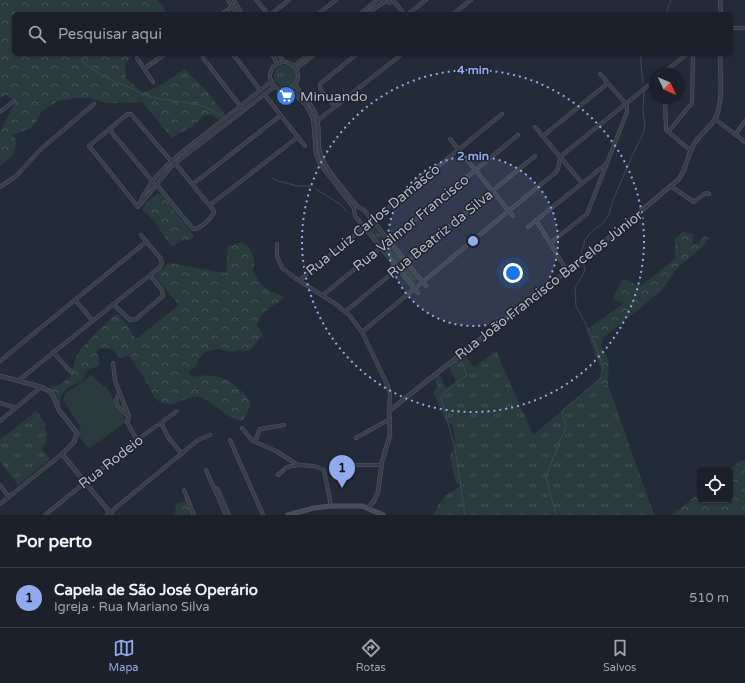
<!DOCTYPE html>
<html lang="pt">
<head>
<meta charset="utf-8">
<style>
	:root { --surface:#1b202a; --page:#242832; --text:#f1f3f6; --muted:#a0a3a8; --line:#393e47; --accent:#91aaec }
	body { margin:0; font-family:"Varela Round",sans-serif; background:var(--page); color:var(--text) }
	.controls { position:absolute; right:12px; bottom:12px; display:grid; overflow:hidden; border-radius:6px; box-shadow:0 1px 3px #0004 }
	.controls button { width:36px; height:36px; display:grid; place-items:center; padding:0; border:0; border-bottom:1px solid var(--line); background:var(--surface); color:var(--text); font:20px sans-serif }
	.compass { position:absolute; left:649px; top:68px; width:36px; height:36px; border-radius:50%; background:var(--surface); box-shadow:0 1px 3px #0004; rotate:134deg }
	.you { position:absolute; left:513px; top:273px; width:14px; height:14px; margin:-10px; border:3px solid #fff; border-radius:50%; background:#1a73e8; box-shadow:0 0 0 6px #1a73e833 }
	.badge { display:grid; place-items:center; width:26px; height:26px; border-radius:50%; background:var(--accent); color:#111; font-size:13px; font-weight:700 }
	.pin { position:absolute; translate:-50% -33px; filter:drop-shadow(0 1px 2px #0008) }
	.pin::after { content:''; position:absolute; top:21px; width:14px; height:12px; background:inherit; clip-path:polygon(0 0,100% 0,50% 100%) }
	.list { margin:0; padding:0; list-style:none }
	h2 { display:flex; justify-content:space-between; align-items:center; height:52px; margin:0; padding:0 16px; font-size:17px }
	h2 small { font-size:13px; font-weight:400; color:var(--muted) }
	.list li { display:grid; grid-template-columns:26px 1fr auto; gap:12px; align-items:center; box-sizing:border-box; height:60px; padding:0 16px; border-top:1px solid var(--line) }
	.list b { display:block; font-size:15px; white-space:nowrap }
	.list p { margin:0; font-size:13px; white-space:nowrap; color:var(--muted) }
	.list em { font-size:13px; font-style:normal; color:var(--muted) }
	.icon { flex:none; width:22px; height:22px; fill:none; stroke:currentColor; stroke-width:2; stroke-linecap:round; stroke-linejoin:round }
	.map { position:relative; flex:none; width:745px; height:515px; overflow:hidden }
	.search { position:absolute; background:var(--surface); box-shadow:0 1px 3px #0004; left:12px; right:12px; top:12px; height:44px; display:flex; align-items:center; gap:10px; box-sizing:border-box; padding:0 14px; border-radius:6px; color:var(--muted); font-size:15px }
	.sheet { height:112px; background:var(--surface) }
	nav { display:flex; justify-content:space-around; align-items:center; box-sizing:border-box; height:56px; border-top:1px solid var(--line); background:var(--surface); font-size:11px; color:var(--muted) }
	nav a { display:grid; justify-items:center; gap:2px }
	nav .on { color:var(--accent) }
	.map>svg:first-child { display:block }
	.grass { fill:url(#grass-tufts) }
	.forest { fill:url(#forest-crowns) }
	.park { fill:#2a3b3d }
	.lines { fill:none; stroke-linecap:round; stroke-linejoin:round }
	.stream { stroke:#3c475f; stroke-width:1 }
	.minor-casing { stroke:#535863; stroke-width:4 }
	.tertiary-casing { stroke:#535863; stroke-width:4.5 }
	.secondary-casing { stroke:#535863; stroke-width:5 }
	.minor { stroke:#383d48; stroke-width:3 }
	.tertiary { stroke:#383d48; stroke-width:3.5 }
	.secondary { stroke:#464c5b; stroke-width:4 }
	.ring { fill:none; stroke:#91aaec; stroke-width:2; stroke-dasharray:2 4 }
	.labels { text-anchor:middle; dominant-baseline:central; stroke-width:3; stroke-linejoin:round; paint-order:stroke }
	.poi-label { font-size:14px; fill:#b3b8c4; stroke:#1d222d; text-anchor:start }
	.street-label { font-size:14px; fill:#b3b8c4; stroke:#1d222d }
	.centre { fill:#91aaec; stroke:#1d222d; stroke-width:2 }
	.ring-label { font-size:12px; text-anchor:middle; font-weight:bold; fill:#91aaec; stroke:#1d222d; stroke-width:3; stroke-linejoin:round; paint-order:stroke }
</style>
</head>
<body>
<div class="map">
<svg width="745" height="515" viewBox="0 0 745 515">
	<defs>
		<pattern id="grass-tufts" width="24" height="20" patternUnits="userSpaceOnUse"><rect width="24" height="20" fill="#2a3b3d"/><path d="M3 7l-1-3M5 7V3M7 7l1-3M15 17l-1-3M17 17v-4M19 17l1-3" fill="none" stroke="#465557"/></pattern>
		<pattern id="forest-crowns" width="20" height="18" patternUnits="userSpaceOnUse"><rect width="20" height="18" fill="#2a3b3d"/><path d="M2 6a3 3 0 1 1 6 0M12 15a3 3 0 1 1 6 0" fill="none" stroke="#465557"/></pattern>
	</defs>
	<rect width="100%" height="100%" fill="#242b38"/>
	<!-- grass -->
	<g class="grass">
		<circle cx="285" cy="76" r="11"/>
		<path d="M370,224L373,225L384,238L383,242L379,243L368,229Z"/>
		<path d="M386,245H389L401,259L399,263H395L384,250Z"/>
		<path d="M403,266H406L417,279L416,283L412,284L401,271Z"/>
		<path d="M496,351L533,435L583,393L608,385L654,515H432C436,512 436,508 439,504C443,496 453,490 461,486L460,483L456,484L450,455L455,446V437L452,425L445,420L440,406L433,393L438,386L434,378L439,374L446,389L456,382L449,366L464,354L474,367Z"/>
		<path d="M36,411L46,424L44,428L47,432L46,443L41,448L50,459L18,485L0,461V440Z"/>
	</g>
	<!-- forest -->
	<g class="forest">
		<path d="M0,0H157L164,7L166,14H14V54H134L125,63L126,78L142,93L158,87L185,69L208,92L225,115L219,120L210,114L204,116L193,126L172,138L142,102L107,103L91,98H74L58,101L42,111L35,123L31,128L12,135L17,141L12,156L0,166V133L15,102L7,95L0,98Z"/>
		<path d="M158,194H161L194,236L192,239L181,241L173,246H171L154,221L142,209L150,199Z"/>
		<path d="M682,232L693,234V244L699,243L704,236L708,238L705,245L679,266L661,291L603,338L601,348C613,359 607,371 608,385L583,393L604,375L586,330L623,304L613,298L623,279L641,286L675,259V239Z"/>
		<path d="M241,242C251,247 257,259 253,270C261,287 265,290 283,296L284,299C274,304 258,314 257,326L263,334L252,348L247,351L240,350L231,352L218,349L205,352L198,360L196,366L189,372L192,377C199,376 207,375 214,376C229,378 246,392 251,405L243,420C228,422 215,401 200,397C186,393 172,413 156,399C153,396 151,390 149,386C143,376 136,367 130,357L127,355L122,358H119C113,348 111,348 99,349L96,352L99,357V366L89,369L86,372L83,380C69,389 62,386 60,404L58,405L55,395L50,389V387L60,385L70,377L75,360L80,350L114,315L116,314C126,320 129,330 136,339L179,305L154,275L169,263L226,273L228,246Z"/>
		<path d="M742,460L745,461V515H671L700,493V500H730L729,470Z"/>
		<path d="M187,500L193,515H175L176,504Z"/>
	</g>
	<!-- park -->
	<path class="park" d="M91,375L104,387L106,386L126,422L89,449L78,435L81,428L63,400L66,393Z"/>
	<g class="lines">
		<!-- stream -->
		<g class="stream">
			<path d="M666,14L671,0"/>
			<path d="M641,54V64L643,83"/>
			<path d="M82,61C98,75 113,81 133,89C140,93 148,96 156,98C179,103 201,100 221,116"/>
			<path d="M272,178L275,180L297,186H311"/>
			<path d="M316,189L340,204L347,212"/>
			<path d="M581,253L585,240L590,233L604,222L609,214L614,198L632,156L643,134L645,126L643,112L644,91"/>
			<path d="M460,358L467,375L445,392L441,398L455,448L465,515"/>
			<path d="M556,515L546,477L560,440L565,430L566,426L562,411L600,379L603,369L599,354L591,334L576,306L575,288L585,271L583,261"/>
		</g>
		<defs>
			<g id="minor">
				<path d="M228,0L236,14"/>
				<path d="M234,0L242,14"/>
				<path d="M256,0L268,14"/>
				<path d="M382,0L389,3L394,1"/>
				<path d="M394,1L404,14"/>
				<path d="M222,14L236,4"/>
				<path d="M271,14L289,0"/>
				<path d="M318,14L336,0"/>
				<path d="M360,14L377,0"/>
				<path d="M366,14L384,2"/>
				<path d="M408,14L426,0"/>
				<path d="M453,14L471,0"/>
				<path d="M731,28H745"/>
				<path d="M203,54V58L241,107"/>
				<path d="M233,54L260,90"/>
				<path d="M272,54L276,61V65"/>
				<path d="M278,54L284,62"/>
				<path d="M137,58L153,82"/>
				<circle cx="284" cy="76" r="14"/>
				<path d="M294,66L309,54"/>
				<path d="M144,69L165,54"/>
				<path d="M296,69L315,54"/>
				<path d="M662,74L687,54"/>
				<path d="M295,84C301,96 312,103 316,115C321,127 317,140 320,152C323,167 347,193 357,206L364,210L426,286"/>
				<path d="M290,89L306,105L313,119L316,154L320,164L354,208"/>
				<path d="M264,94L305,146"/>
				<path d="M665,98L666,130L691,151"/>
				<path d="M335,107L320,89V84L357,54"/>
				<path d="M0,112L14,101"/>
				<path d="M715,119L745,142"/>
				<path d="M317,121L402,54"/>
				<path d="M535,127L582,183"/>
				<path d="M109,129L153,182"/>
				<path d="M668,132L692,103L693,54"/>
				<path d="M735,135L745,121"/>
				<path d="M543,136L608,83"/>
				<path d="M450,139L513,216"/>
				<path d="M193,184L281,115"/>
				<path d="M0,187L16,176L41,149L94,104"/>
				<path d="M672,187L694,202L706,193L709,194"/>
				<path d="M140,205L171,167L178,161L275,86"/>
				<path d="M210,205L298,137"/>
				<path d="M138,207L89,146L125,116L128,114H131L171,161L175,163L214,211V213C210,220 200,229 193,229L157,185"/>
				<path d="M138,207C150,174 182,152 209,131C230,114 251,98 272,81"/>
				<path d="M354,208L355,216L418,293"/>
				<path d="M536,220L567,271"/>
				<path d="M528,227L606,164"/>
				<path d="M550,243L587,214L627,112V106L626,104L600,74"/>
				<path d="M277,244V256L282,268L295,278L337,305L349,315L362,332L388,386L390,395L389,411"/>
				<path d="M300,280L502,114"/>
				<path d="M323,295L518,135"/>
				<path d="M75,300L93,321"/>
				<path d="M113,304L130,320L136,319L163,296L162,290L150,275"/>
				<path d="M346,311L535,156"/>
				<path d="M362,332L556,172L558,169L560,157L655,80"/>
				<path d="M53,352L71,372"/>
				<path d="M0,361L146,242"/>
				<path d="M113,363L115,381L129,416L127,422L137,440"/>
				<path d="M19,380L160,267L162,263L161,259L141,235"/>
				<path d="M120,393C111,403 120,408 127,415"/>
				<path d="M0,403L16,408"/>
				<path d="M0,421L41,387"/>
				<path d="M161,423L168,437L182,454"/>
				<path d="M242,428L253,441L276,451L298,465L314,466L324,470L331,506"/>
				<path d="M356,438L390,419"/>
				<path d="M230,440L263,515"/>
				<path d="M256,442L257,436L260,429L284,425"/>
				<path d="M351,465H382"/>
				<path d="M206,470L226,515"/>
				<path d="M278,475L287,467L298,465"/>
				<path d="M0,485L9,497"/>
				<path d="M217,488L229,515"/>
				<path d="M184,490L194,515"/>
				<path d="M0,504L62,454"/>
				<path d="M45,515L137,440L177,411"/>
				<path d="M107,515L198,440L210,435"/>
			</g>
			<g id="tertiary">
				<path d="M720,0L721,14"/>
				<path d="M0,376L41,387L49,391L53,396L59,410L77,433L74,442L62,454L112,515"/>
				<path d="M368,508L374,501L378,492L382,462L390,435L389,411L610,237L679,179C686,169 687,158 692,148C697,136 709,129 715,119C724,102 720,72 720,54"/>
			</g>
			<path id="secondary" d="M288,515L314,508L331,506H362L383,515"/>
		</defs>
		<!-- minor casing -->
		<use href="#minor" class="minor-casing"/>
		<!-- tertiary casing -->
		<use href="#tertiary" class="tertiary-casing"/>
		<!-- secondary casing -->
		<use href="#secondary" class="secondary-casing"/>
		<!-- minor -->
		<use href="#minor" class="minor"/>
		<!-- tertiary -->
		<use href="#tertiary" class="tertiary"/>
		<!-- secondary -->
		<use href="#secondary" class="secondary"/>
	</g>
	<!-- distance rings -->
	<circle cx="473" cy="241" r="85" fill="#91aaec" fill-opacity=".12"/>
	<g class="ring">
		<circle cx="473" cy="241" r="85"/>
		<circle cx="473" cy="241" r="171"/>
	</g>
	<!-- icons -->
	<defs>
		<symbol id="supermarket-disc" viewBox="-11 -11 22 22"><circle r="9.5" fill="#3f7fe0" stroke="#1d222d"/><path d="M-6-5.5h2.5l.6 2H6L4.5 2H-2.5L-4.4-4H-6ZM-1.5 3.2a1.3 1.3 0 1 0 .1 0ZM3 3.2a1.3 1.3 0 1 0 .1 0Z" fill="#fff"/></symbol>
	</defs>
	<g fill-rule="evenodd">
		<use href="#supermarket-disc" x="275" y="85" width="22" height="22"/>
	</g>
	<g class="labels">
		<!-- poi labels -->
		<g class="poi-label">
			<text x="300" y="96">Minuando</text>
		</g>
		<!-- street labels -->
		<g class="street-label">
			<text transform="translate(373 220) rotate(-39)">Rua Luiz Carlos Damasco</text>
			<text transform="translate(411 223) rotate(-39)">Rua Valmor Francisco</text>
			<text transform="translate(440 234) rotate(-39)">Rua Beatriz da Silva</text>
			<text transform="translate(549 285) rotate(-38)">Rua João Francisco Barcelos Júnior</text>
			<text transform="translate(111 462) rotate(-38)">Rua Rodeio</text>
		</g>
	</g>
	<circle cx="473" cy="241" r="6" class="centre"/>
	<g class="ring-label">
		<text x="473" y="74">4 min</text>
		<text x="473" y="160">2 min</text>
	</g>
</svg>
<div class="controls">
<button><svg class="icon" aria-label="locate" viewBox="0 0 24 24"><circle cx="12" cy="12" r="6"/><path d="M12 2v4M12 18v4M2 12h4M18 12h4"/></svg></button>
</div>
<svg class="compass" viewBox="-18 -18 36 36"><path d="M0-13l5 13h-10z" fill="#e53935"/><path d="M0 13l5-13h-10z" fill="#a0a3a8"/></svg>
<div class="you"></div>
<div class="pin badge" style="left:342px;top:488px">1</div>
<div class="search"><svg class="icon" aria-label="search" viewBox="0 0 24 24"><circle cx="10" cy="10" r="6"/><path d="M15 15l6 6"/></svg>Pesquisar aqui</div>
</div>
<section class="sheet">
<h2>Por perto<small></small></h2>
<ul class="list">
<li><span class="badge">1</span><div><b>Capela de São José Operário</b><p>Igreja · Rua Mariano Silva</p></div><em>510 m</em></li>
</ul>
</section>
<nav>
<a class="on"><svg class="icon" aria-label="map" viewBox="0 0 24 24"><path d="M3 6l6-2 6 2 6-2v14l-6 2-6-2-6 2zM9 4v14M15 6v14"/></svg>Mapa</a>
<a><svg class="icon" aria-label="directions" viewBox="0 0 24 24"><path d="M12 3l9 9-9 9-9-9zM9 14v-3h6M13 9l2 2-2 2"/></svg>Rotas</a>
<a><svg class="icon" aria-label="saved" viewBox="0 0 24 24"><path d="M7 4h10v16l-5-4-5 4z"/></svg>Salvos</a>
</nav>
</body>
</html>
